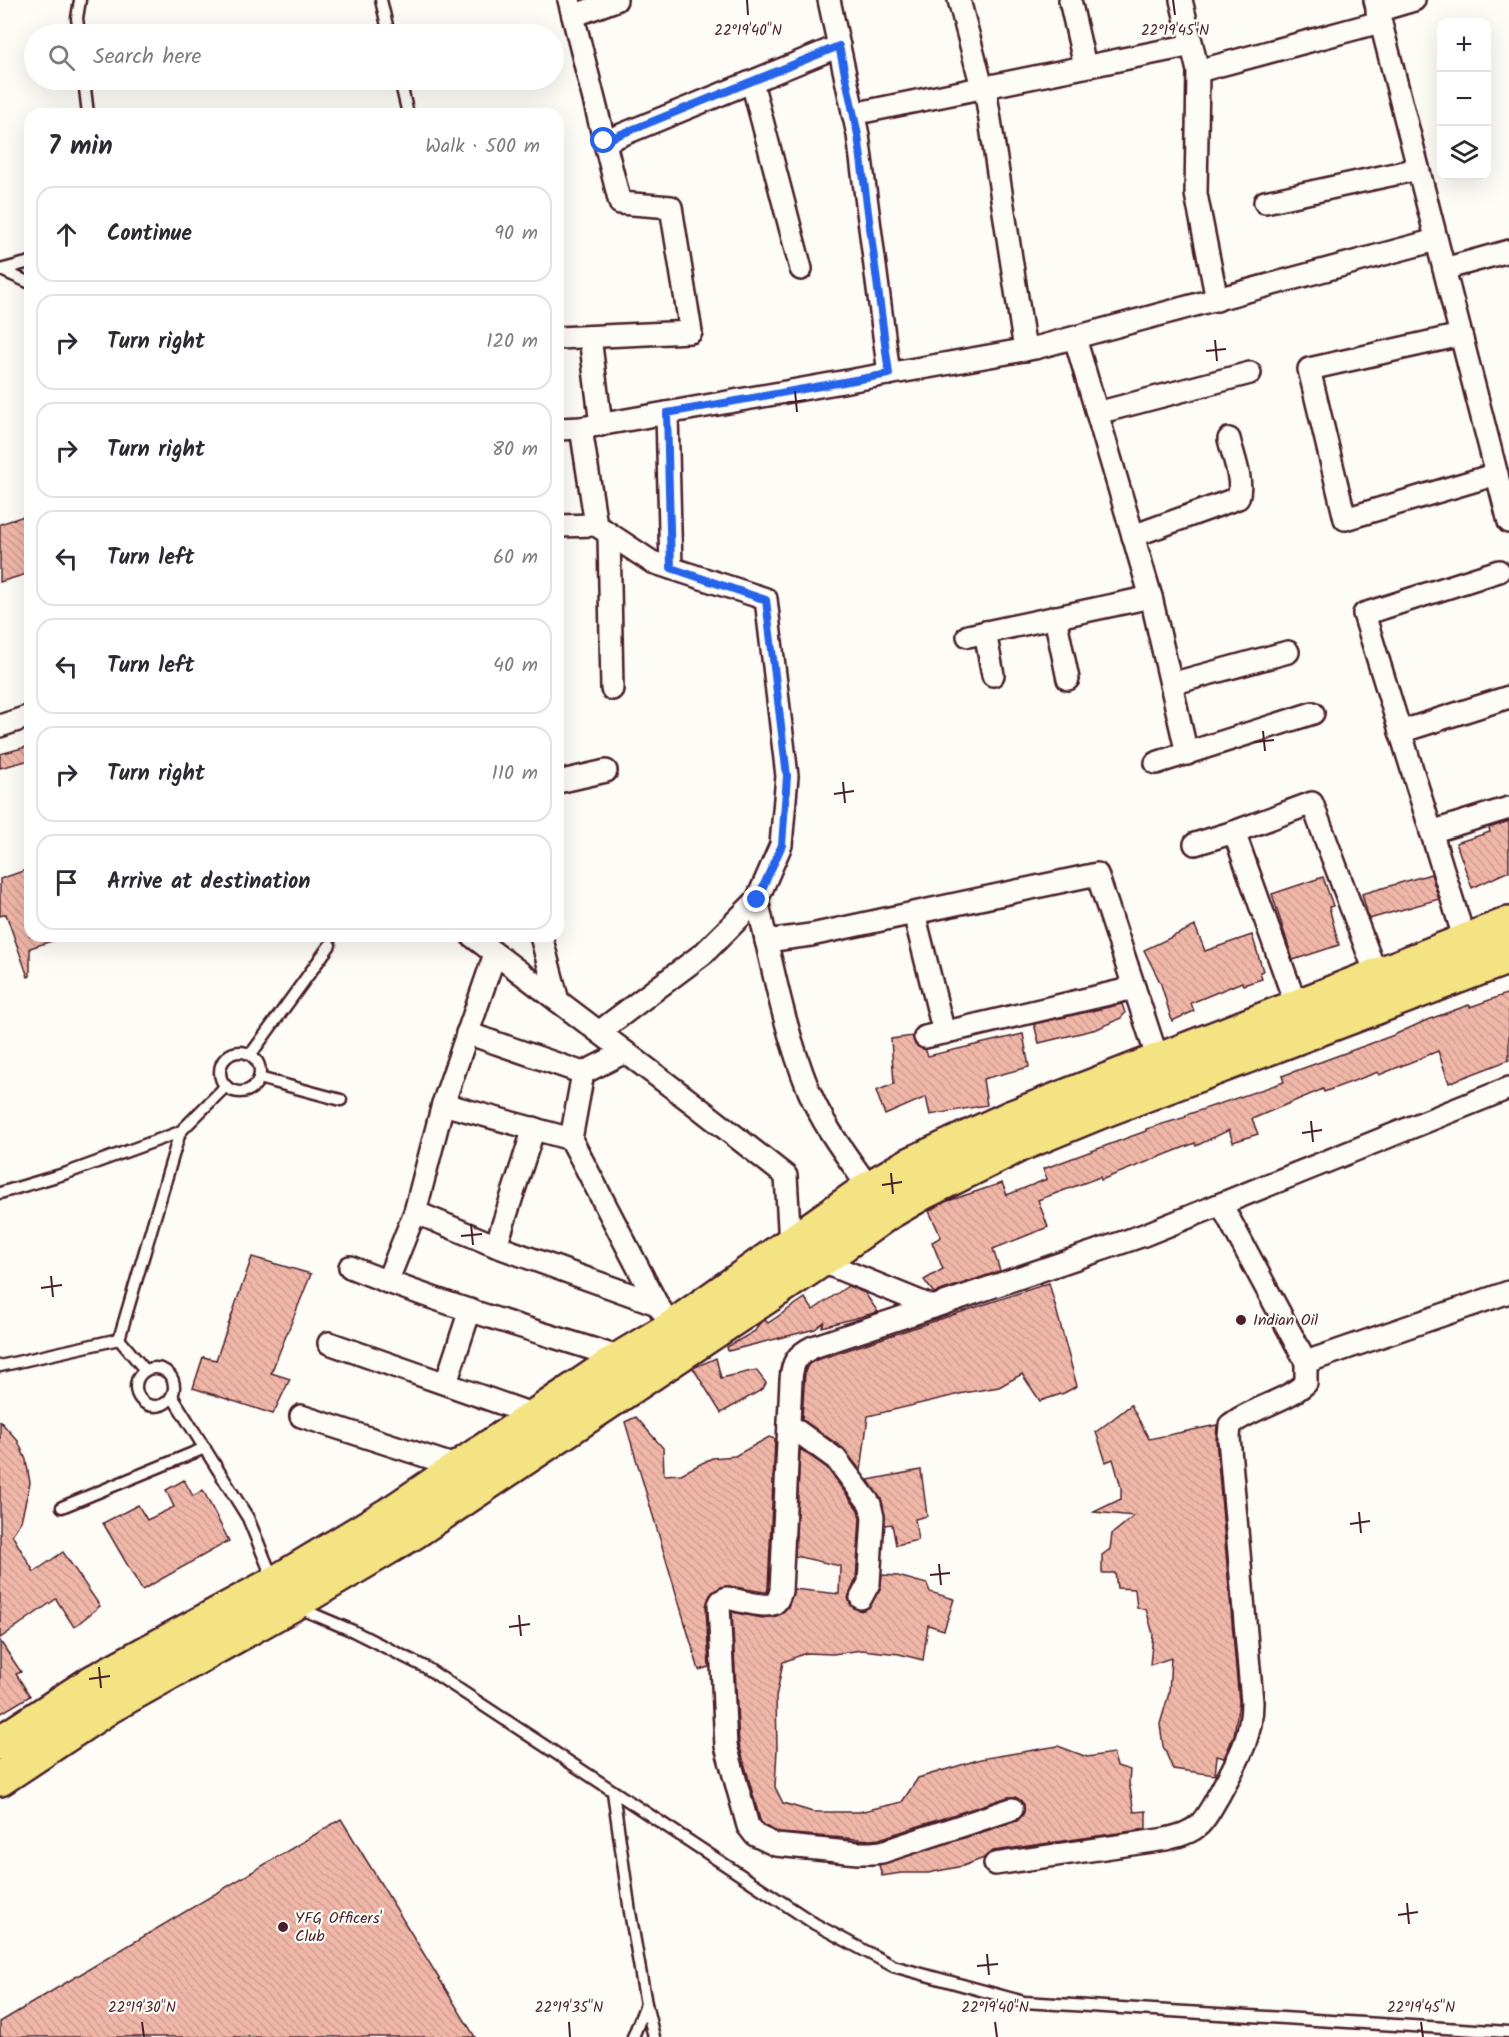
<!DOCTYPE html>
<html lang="en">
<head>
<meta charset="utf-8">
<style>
	:root { --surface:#fff; --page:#f2f2f3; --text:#2b2b33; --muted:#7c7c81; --line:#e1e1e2 }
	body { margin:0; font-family:Kalam,sans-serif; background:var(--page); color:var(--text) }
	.controls { position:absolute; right:18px; top:18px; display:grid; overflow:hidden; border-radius:12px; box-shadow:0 6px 24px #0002 }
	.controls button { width:54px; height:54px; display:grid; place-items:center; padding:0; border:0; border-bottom:2px solid var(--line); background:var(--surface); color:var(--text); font:30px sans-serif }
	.stop { position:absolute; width:18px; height:18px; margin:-14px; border:4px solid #2563eb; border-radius:50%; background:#fff }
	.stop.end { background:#2563eb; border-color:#fff; box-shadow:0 2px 6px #0008 }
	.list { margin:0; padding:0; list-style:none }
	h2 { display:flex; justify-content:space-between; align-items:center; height:78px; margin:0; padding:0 24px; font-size:26px }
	h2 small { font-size:20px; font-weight:400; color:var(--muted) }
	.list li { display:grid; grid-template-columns:39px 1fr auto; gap:18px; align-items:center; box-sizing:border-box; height:96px; margin:0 12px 12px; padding:0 12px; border:2px solid var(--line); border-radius:18px }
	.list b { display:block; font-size:22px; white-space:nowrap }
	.list em { font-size:20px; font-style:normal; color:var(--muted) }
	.icon { flex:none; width:33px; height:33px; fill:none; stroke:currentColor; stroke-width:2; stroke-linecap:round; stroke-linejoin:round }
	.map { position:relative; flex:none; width:1509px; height:2037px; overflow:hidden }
	.search { position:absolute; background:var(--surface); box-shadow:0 6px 24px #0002; left:24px; top:24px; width:540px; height:66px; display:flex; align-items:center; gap:15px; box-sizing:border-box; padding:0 21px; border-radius:33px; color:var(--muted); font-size:22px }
	.panel { position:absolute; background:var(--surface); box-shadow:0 6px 24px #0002; left:24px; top:108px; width:540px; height:834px; border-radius:18px }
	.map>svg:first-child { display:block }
	.building { fill:url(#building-back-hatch); stroke:#4a1f2b; stroke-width:1.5 }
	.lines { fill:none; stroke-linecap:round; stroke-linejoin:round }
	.service-casing { stroke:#4a1f2b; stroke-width:15 }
	.minor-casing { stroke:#4a1f2b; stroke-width:26 }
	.trunk-casing { stroke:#4a1f2b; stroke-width:38 }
	.service { stroke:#fdfcf7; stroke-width:10 }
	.minor { stroke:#fdfcf7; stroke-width:21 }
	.trunk { stroke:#f4e382; stroke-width:33 }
	.route { stroke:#2563eb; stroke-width:8 }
	.ticks { fill:none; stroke:#4a1f2b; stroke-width:2 }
	.poi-dot { fill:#4a1f2b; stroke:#fdfcf7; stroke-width:2 }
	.labels { text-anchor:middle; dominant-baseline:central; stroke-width:4.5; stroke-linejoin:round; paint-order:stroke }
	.poi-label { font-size:16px; fill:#4a1f2b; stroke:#fdfcf7; text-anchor:start }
	.ticks-label { font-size:15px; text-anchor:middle; fill:#4a1f2b; stroke:#fdfcf7; stroke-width:4.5; stroke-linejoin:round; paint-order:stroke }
</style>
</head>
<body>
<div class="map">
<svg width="1509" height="2037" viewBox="0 0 1509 2037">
	<defs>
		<pattern id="building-back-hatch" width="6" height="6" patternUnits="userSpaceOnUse" patternTransform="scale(1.5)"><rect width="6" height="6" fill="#f0b7a8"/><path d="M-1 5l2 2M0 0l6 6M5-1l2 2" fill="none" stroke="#cf9d91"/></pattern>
	</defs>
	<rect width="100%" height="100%" fill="#fdfcf7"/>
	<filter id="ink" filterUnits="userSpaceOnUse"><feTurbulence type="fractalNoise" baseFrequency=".0167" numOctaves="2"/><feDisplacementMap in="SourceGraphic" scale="12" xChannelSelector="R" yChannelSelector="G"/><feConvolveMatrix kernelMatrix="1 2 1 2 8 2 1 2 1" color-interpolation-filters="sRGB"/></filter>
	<g filter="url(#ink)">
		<!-- building -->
		<g class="building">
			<path d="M30,514V573L0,582V524Z"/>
			<path d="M30,746V760L0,768V754Z"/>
			<path d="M1509,821V871L1472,888L1456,843L1490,832L1489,828Z"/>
			<path d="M26,870L27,875L30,874V936H57L58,939L30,948V976L28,977L6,914L0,916V879Z"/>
			<path d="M1431,874L1439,899L1369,919L1362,894Z"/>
			<path d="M1323,877L1333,906L1329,907L1339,945L1293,960L1272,894Z"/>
			<path d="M1195,926L1205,951L1252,935L1263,971L1260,972L1262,979L1243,985L1242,982L1191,1003L1194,1011L1172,1021L1161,984L1144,950Z"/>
			<path d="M1509,993V1060L1449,1083L1438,1051L1379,1075L1378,1072L1324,1092L1323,1089L1252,1119L1258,1134L1233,1142L1229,1130L1196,1146L1195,1143L1101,1180L1100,1177L1038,1200L1048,1227L993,1249L1000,1271L934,1293L924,1280L943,1269L932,1242L941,1237L929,1211L945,1202L1002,1183L1007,1195L1047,1179L1043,1169L1146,1131V1129L1186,1117V1115L1284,1082L1282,1076L1394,1035L1427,1020L1469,1005L1470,1007Z"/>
			<path d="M1122,1004L1125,1013L1121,1018L1097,1029L1039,1043L1034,1024Z"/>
			<path d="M1023,1034L1029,1067L983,1079L987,1105L930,1115L926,1097L885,1115L876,1091L894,1084L891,1039L913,1036L915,1045L925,1049L928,1056Z"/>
			<path d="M252,1257L311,1274L271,1373L290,1379L273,1414L193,1388L203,1357L216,1360Z"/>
			<path d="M1049,1283L1077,1386L1064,1393L1040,1401L1022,1374L999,1387L964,1393L868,1416L861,1471L844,1449L802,1419L805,1372L808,1365L814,1361Z"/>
			<path d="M848,1286L865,1293L878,1312L822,1327L824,1322L815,1329L728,1351L727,1347L755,1331L759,1324L765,1320L768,1323L805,1298L813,1310Z"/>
			<path d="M716,1358L721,1378L756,1370L766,1383L763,1389L721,1413L693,1368Z"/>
			<path d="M1131,1405L1149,1439L1217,1425L1216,1439L1239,1702L1234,1735L1224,1758L1217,1756L1215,1775L1173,1769L1163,1746L1160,1724L1169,1693L1171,1658L1150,1665L1153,1634L1146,1609L1137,1608L1135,1589L1117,1588L1115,1573H1102V1555L1110,1549L1112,1534L1134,1516L1094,1512L1121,1499V1487L1113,1459L1106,1462L1096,1432Z"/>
			<path d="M636,1417L663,1448L664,1475L681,1474L712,1458L735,1456L769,1437L775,1439L768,1588L767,1592H764L729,1586L721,1587L710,1595L706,1606L709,1667L699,1670L625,1422Z"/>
			<path d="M0,1421L18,1441L26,1460L30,1483L21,1521L12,1535L34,1572L63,1552L100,1606L74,1627L56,1599L0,1638Z"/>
			<path d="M800,1449L827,1468L858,1510L860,1518L856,1579L848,1598L851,1605L861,1611L868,1608L880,1589L882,1575L898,1576L927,1584L930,1592L954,1599L944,1630L928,1625L923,1660L899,1654L862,1650L833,1654L806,1653L783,1662L776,1697L777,1749L775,1787L783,1803L813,1812H859L902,1802L918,1778L981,1759L1058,1746L1087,1757L1113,1753L1117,1766L1130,1770L1129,1782L1134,1812L1146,1811V1829L993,1851L984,1858L963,1866L928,1873H901L882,1876L879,1865L1017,1821L1024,1812V1804L1015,1797H1008L879,1839L871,1840L779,1833L763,1825L760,1820L739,1744L732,1612L762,1618L779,1615L788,1607L794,1589L839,1594L840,1566L795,1556Z"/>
			<path d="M921,1470L927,1516L915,1519L918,1540L896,1545L892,1524L885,1525L882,1501L868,1480Z"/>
			<path d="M184,1480L193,1496L203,1490L229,1541L142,1590L103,1523L138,1505L147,1520L174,1507L166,1490Z"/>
			<path d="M0,1641L21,1672L16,1674L30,1696L0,1714Z"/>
			<path d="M341,1819L475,2037H0V2022Z"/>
		</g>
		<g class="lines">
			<defs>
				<g id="service">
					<path d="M381,0L389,34"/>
					<path d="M79,34L77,18L80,0"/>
					<path d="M84,80L88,114"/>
					<path d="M400,80L408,114"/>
					<path d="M0,270L30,262"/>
					<path d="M1,270L30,283"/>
					<circle cx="240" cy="1072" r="20"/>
					<path d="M251,1054L330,945"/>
					<path d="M259,1078L341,1100"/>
					<path d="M0,1193L67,1173L180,1132L226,1086"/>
					<path d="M119,1339L180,1132"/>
					<path d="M119,1339L145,1370"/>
					<path d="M0,1366L119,1339"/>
					<circle cx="155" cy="1387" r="19"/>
					<path d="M172,1396L248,1518L273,1579"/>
					<path d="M62,1507L205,1448"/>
					<path d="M299,1608L353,1631L425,1667L815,1924L893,1966L1024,2002L1509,2032"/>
					<path d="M613,1792L630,1912L646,2004L633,2037"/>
					<path d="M646,2004L654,2037"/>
				</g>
				<g id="minor">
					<path d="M829,0L858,135L889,374"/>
					<path d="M959,0L982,87"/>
					<path d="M1070,0L1085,66"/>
					<path d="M1181,0L1198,71L1380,22"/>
					<path d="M1375,0L1509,522"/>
					<path d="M1377,11L1414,0"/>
					<path d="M573,16L616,0"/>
					<path d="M1198,71L1196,194L1217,300"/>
					<path d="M752,82L801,269"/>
					<path d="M985,87L1025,350"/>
					<path d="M853,114L1192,45"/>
					<path d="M604,142L839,46"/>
					<path d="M1265,202L1418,169"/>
					<path d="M1444,269L1509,251"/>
					<path d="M1461,335L1309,369L1345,519L1497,474"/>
					<path d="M590,337L601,425"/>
					<path d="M558,338L691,332L671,207L620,203L569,0"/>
					<path d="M1075,338L1151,597L1187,754"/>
					<path d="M667,413L671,568"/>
					<path d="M1097,413L1250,373"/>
					<path d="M581,428L596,525L652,562L766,599L787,776L781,845L757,900L704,953L599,1032"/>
					<path d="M558,429L581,428L1035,348L1436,240"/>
					<path d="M558,526L596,525"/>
					<path d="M609,534L612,689"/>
					<path d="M1133,536L1238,498C1244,482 1233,456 1229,439"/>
					<path d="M1055,617L1068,679"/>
					<path d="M985,632L993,675"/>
					<path d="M968,636L1151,597"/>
					<path d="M1171,684L1288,652"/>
					<path d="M0,726L30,716"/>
					<path d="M1400,732L1509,697"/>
					<path d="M1156,763L1313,713"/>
					<path d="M558,782L606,771"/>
					<path d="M1234,832L1296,1005"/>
					<path d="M1431,832L1509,808"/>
					<path d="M1195,844L1234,832L1312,803L1376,974"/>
					<path d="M757,900C772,964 784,1030 809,1091C825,1130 852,1162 875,1197"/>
					<path d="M914,913L944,1033"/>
					<path d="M472,936L694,1104L786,1176L790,1245L820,1261L933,1307L1144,1235L1509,1088"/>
					<path d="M541,936L558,1001"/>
					<path d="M766,941L811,935L1097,874L1158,1060"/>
					<path d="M1465,941L1364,614L1499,571"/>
					<path d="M467,1033L583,1073"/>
					<path d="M925,1037L1134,988"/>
					<path d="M625,1052L583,1073L571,1139L657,1304"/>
					<path d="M443,1104L571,1139"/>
					<path d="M415,1212L496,1246L657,1304L661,1310"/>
					<path d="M496,1246L534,1128"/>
					<path d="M350,1267C438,1303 530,1329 621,1358"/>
					<path d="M387,1282L415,1212L443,1104L495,954"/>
					<path d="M933,1307L813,1347C797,1355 792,1362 791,1380L781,1591C779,1596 778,1602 773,1604C764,1608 737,1600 727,1598L721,1601L719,1605L726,1746L748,1826L755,1835L776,1845L858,1853H872L882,1852L1012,1809"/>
					<path d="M329,1343L537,1416L541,1422"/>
					<path d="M1306,1362L1509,1292"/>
					<path d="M446,1383L470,1310"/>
					<path d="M301,1416L459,1467"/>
					<path d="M789,1425L836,1459L870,1504L873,1517L869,1583L861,1598"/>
					<path d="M995,1864L1166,1839C1178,1836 1191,1833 1200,1824C1208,1816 1214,1803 1220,1793C1237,1761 1252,1739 1252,1702L1229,1438L1230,1425C1253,1407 1285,1402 1306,1383V1362L1221,1204"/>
				</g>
				<g id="trunk">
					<path d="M0,1743L93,1682L275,1583L393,1512L621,1358L671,1328L869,1188L909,1165L1010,1118L1509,924"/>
					<path d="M0,1779L110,1706L291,1605L414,1532L820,1261L886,1214L922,1193L1019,1145L1102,1111L1509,957"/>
				</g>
			</defs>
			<!-- service casing -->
			<use href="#service" class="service-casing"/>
			<!-- minor casing -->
			<use href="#minor" class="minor-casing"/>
			<!-- trunk casing -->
			<use href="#trunk" class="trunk-casing"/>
			<!-- service -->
			<use href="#service" class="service"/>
			<!-- minor -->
			<use href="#minor" class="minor"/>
			<!-- trunk -->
			<use href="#trunk" class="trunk"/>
		</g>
	</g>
	<g class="lines" filter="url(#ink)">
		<!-- route -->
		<path class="route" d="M604,141L839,46L858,135L889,374L667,413L671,568L766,600L787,776L782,845L757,900"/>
	</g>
	<!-- ticks -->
	<path class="ticks" d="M747,0L748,15M1173,0L1175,15M1215,340L1217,361M1206,351L1226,349M795,391L797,412M786,403L806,400M1263,731L1265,751M1254,742L1274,740M843,782L845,803M834,794L854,791M1311,1121L1313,1142M1302,1133L1322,1130M891,1173L893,1194M882,1185L902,1182M471,1224L473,1245M461,1236L482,1234M51,1276L53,1297M41,1288L62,1285M1359,1512L1361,1533M1350,1524L1370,1521M939,1564L941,1585M930,1575L950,1573M519,1615L521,1636M509,1627L530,1624M99,1667L101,1688M89,1679L110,1676M1407,1903L1409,1924M1398,1915L1418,1912M987,1954L989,1975M977,1966L998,1964M142,2022L144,2037M569,2022L570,2037M995,2022L997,2037M1421,2022L1423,2037"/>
	<!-- markers -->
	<g class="poi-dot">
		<circle cx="1241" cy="1320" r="6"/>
		<circle cx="283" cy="1927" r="6"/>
	</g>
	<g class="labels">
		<!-- poi labels -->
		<g class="poi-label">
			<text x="1253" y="1320">Indian Oil</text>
			<text x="295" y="1918">YFG Officers'<tspan x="295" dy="18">Club</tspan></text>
		</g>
	</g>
	<g class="ticks-label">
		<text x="748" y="35">22°19'40"N</text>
		<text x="1175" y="35">22°19'45"N</text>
		<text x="142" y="2012">22°19'30"N</text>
		<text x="569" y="2012">22°19'35"N</text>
		<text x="995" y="2012">22°19'40"N</text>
		<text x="1421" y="2012">22°19'45"N</text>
	</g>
</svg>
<div class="controls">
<button>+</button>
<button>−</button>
<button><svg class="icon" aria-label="layers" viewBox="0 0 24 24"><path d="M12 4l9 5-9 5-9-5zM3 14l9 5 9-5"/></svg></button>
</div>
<div class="stop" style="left:604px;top:141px"></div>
<div class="stop end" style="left:757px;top:900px"></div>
<div class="search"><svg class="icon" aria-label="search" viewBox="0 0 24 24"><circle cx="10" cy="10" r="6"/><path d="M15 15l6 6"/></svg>Search here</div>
<section class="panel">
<h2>7 min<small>Walk · 500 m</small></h2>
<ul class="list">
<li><svg class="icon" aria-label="ahead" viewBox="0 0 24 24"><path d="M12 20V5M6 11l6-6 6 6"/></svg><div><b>Continue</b></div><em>90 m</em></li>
<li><svg class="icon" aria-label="right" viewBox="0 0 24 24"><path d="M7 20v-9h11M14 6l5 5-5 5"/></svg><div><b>Turn right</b></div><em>120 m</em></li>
<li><svg class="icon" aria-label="right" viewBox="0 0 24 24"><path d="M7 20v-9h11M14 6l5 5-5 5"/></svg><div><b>Turn right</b></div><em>80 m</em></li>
<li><svg class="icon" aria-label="left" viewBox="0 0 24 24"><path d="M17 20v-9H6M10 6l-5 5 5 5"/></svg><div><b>Turn left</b></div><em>60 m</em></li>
<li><svg class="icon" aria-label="left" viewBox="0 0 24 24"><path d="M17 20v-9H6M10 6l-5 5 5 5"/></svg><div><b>Turn left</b></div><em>40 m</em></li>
<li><svg class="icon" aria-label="right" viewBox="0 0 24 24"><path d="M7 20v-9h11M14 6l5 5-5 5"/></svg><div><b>Turn right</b></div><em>110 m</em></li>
<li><svg class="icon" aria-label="arrive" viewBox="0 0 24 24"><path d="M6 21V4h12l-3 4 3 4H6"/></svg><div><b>Arrive at destination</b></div></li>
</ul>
</section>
</div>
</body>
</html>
